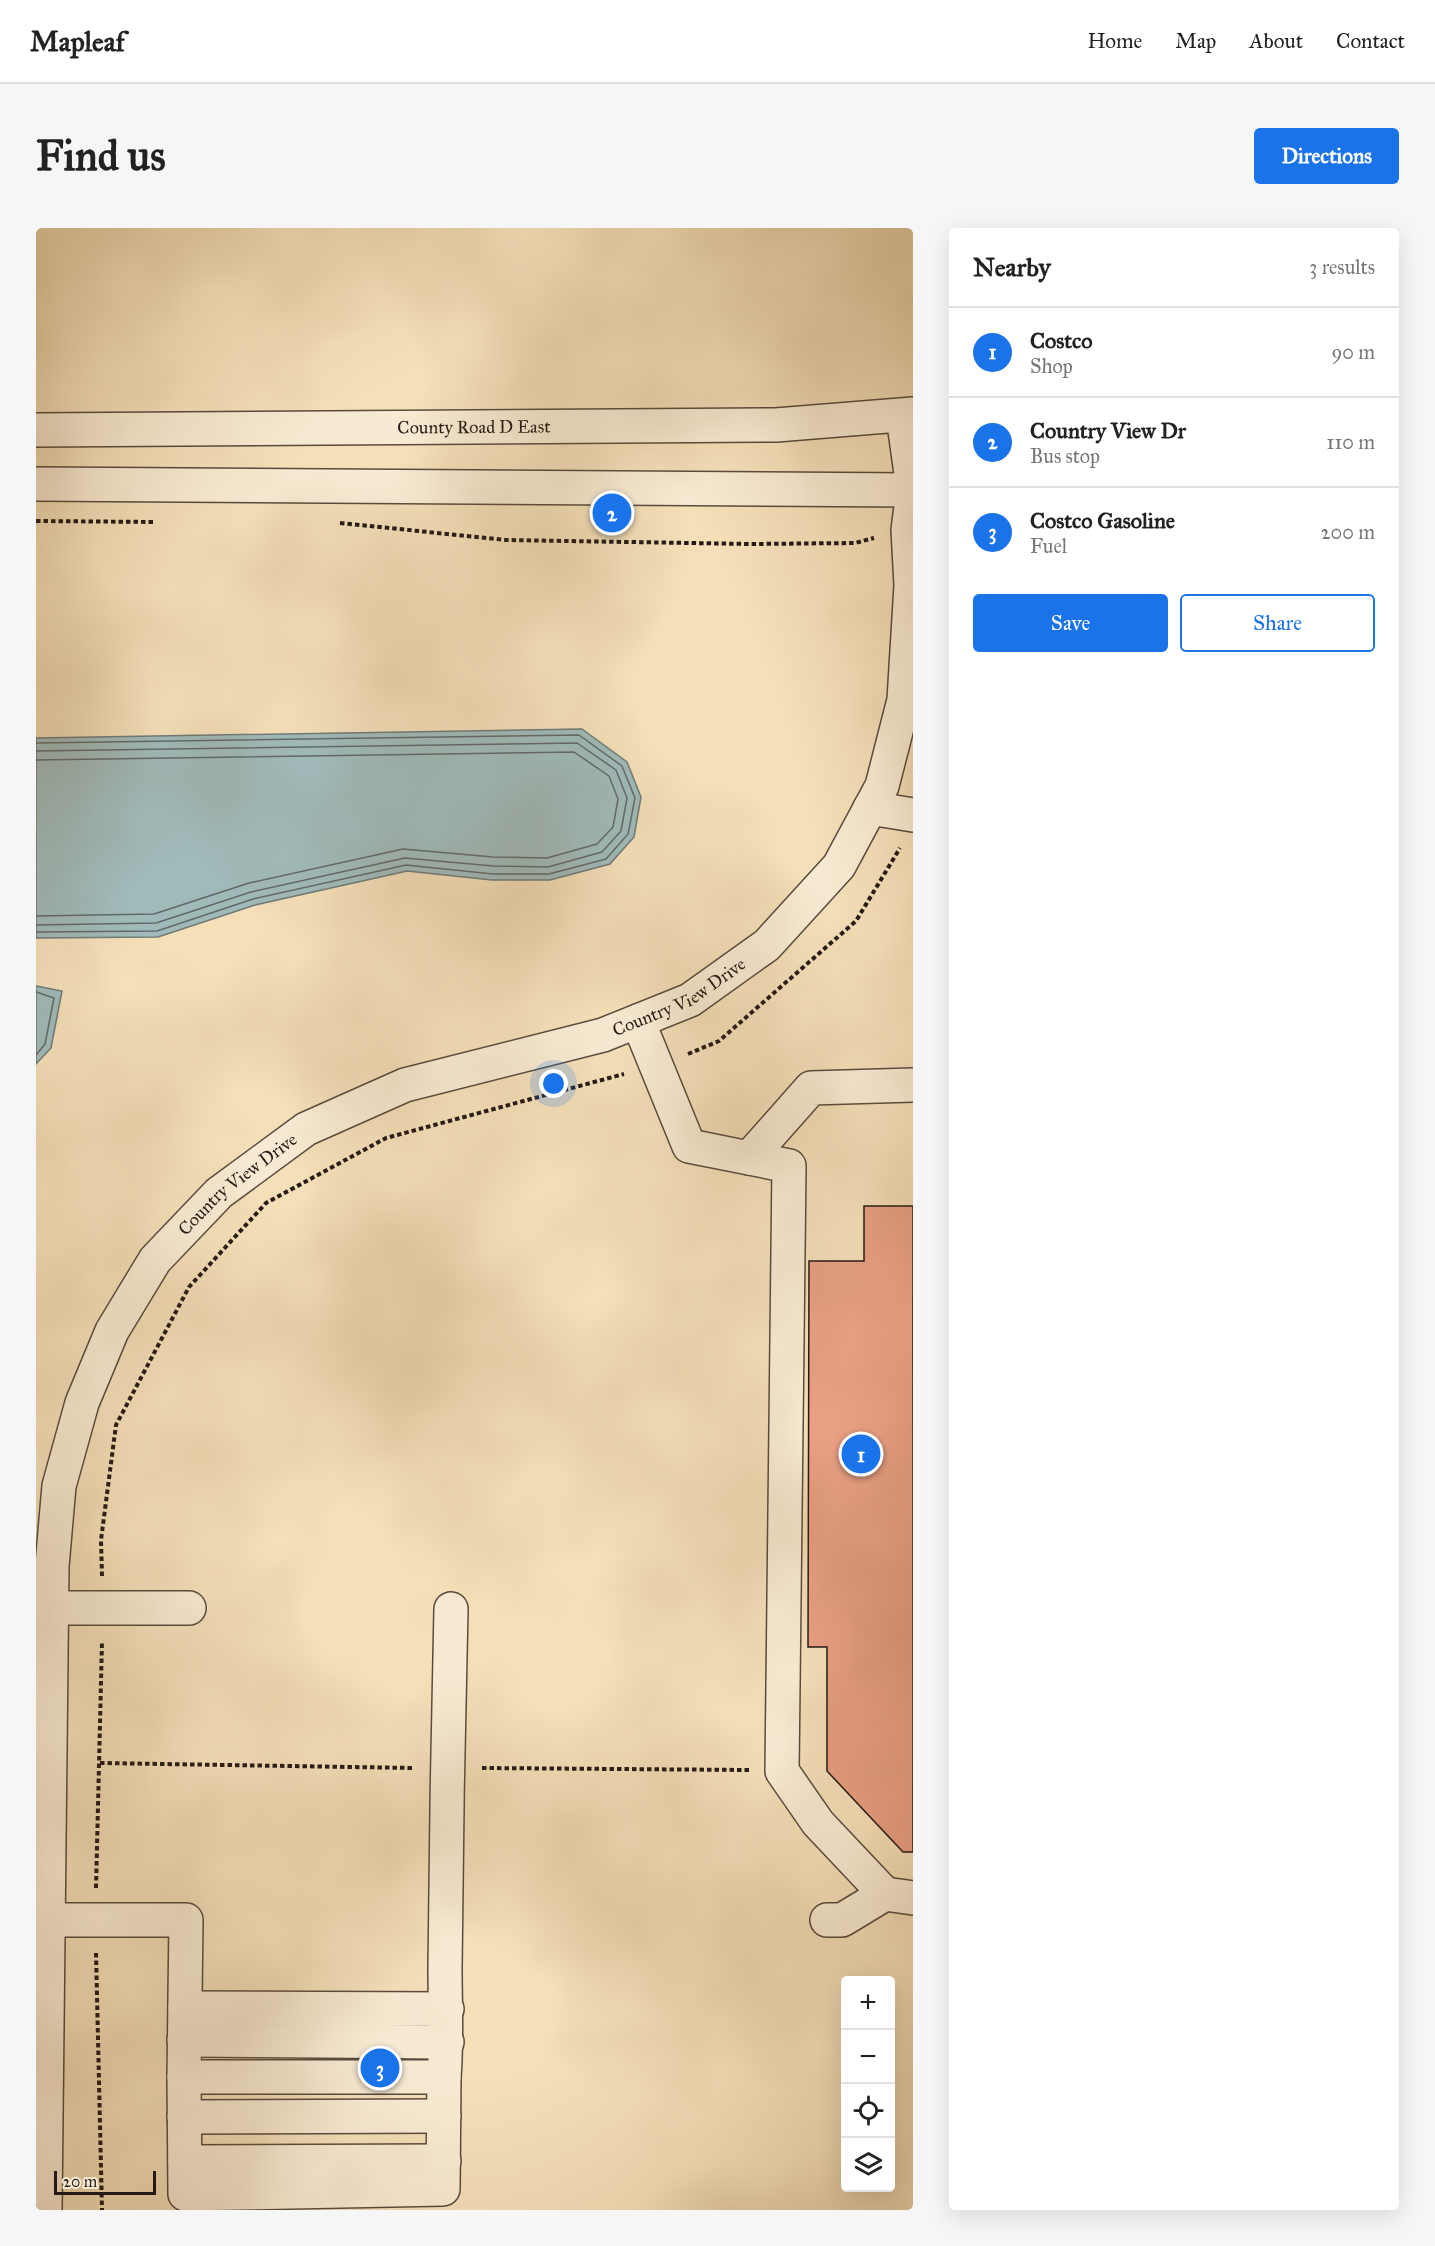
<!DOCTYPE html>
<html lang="en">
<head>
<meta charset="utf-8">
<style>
	:root { --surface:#fff; --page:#f6f6f6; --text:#222; --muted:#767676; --line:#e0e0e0; --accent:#1a73e8 }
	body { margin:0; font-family:"IM FELL Great Primer",serif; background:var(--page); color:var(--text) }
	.controls { position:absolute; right:18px; bottom:18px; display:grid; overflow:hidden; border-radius:6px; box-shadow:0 6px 24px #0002 }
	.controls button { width:54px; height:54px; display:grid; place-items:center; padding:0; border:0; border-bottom:2px solid var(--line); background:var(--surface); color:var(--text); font:30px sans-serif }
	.scale { position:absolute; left:18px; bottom:15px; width:102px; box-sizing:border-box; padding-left:6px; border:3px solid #251a15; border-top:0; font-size:16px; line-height:21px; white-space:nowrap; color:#251a15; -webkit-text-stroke:4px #f8ead2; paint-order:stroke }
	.you { position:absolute; left:518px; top:856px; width:21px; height:21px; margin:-15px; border:4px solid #fff; border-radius:50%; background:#1a73e8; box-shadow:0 0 0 9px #1a73e833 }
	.badge { display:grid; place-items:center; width:39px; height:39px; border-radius:50%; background:var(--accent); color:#fff; font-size:20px; font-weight:700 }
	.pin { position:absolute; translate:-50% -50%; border:3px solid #fff; box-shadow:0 2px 6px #0006 }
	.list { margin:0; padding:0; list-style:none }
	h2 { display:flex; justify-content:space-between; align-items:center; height:78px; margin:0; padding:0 24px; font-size:26px }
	h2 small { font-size:20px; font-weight:400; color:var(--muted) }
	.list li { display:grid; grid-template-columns:39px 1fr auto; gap:18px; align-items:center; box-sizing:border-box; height:90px; padding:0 24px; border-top:2px solid var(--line) }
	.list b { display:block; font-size:22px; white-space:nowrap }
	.list p { margin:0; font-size:20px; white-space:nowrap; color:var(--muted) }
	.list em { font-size:20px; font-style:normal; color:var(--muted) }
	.actions { display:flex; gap:12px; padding:18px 24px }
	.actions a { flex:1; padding:14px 0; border:2px solid var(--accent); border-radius:6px; text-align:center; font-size:21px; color:var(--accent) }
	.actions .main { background:var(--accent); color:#fff }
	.icon { flex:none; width:33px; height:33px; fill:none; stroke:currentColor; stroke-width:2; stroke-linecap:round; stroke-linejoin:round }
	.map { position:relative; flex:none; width:877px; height:1982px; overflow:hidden; border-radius:6px }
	header { display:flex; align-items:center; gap:36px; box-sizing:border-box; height:84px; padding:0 30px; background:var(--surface); border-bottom:2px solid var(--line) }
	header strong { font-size:28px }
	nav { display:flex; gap:33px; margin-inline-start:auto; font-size:21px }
	.intro { display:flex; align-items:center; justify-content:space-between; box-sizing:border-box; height:144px; padding:0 36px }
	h1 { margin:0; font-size:42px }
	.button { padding:15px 27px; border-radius:6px; background:var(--accent); color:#fff; font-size:21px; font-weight:700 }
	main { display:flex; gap:36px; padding:0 36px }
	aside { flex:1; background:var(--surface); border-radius:6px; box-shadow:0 6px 24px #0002 }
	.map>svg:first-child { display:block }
	.water { fill:#a0baba; stroke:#6f7a78; stroke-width:1.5 }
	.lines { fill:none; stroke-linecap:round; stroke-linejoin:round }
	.shore { stroke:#626a68; stroke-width:1.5 }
	.building { fill:#e89f83; stroke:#251a15; stroke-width:1.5 }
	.minor-casing { stroke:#594b3e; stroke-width:36 }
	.path { stroke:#251a15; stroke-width:4; stroke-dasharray:4.5 3; stroke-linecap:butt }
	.minor { stroke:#f8ead2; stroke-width:33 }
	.labels { text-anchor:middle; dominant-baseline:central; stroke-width:5; stroke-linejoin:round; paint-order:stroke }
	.street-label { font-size:18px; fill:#251a15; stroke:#f8ead2 }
</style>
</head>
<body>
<header>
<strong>Mapleaf</strong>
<nav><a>Home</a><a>Map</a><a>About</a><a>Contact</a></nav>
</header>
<div class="intro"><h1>Find us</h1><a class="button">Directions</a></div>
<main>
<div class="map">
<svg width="877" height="1982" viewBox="0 0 877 1982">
	<rect width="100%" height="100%" fill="#f4dfb9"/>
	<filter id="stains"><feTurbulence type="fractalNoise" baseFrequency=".00333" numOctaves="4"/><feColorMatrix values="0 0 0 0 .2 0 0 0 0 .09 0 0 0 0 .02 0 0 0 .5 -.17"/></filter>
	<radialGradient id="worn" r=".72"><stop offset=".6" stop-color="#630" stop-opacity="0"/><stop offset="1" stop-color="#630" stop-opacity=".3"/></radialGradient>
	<!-- water -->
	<g class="water">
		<path d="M546,501L591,534L605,569L598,609L574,636L514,652H456L371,643L219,677L122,709L0,710V510Z"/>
		<path d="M0,758L26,763L15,820L0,836Z"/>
	</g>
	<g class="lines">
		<!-- shore -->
		<g class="shore">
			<path d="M0,515L543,507L586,538L599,570L592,606L570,631L513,646H457L370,637L217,671L121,703L0,704"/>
			<path d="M0,523L541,515L580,542L591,570L585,603L566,624L512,639L457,638L369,630L215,664L120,695L0,697"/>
			<path d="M0,532L538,524L573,548L582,571L577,599L561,616L511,630L457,629L367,621L213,655L118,686L0,688"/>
			<path d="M0,764L18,770L9,816L0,827"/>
		</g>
	</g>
	<!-- building -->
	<path class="building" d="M828,978H877V1624H867L791,1543V1419H772L773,1033H828Z"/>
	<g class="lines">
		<defs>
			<g id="minor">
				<path d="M867,188L877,260"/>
				<path id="s1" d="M0,202L740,197L877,186"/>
				<path d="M0,256L877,262"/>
				<path d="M834,580L877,587"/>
				<path d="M602,793L653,918L753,938L746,1543L782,1595L849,1666"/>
				<path d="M713,930L775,860L877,857"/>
				<path d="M16,1380H153"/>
				<path d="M12,1692H150L148,1849H408C411,1812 409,1776 409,1740C410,1620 412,1501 415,1381"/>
				<path d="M791,1692H806L849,1666L877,1670"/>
				<path d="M149,1780L411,1781"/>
				<path d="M148,1812L411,1814"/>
				<path d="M148,1849L149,1966L407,1961L408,1849"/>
				<path d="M148,1889L408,1888"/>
				<path d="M149,1934L408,1933"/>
				<path id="s2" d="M9,1982L16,1338L23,1258L46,1175L76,1103L119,1032L183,965L270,901L369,857L567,807L654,772L731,717L803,638L846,558L868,472L875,357L872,302L877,263"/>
			</g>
		</defs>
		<!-- minor casing -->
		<use href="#minor" class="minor-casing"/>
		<!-- path -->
		<g class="path">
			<path d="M0,293L120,294"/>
			<path d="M304,295L470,312L715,316L819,315L838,310"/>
			<path d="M652,826L683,813L820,693L864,620"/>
			<path d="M66,1348L65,1312L80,1197L153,1059L230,975L350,910L588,846"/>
			<path d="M64,1535L378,1540"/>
			<path d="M446,1540L714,1542"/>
			<path d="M60,1660L66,1413"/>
			<path d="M60,1725L66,1982"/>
		</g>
		<!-- minor -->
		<use href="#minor" class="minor"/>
	</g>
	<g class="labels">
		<!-- street labels -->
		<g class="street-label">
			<text stroke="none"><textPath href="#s1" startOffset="438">County Road D East</textPath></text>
			<text stroke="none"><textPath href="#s2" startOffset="1570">Country View Drive</textPath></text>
			<text stroke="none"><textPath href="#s2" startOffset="1084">Country View Drive</textPath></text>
		</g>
	</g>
	<rect width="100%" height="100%" filter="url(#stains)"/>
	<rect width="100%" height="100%" fill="url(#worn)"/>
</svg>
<div class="controls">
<button>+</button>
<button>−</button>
<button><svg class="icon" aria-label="locate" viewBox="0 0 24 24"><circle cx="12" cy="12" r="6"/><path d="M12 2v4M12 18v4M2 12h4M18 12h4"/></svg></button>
<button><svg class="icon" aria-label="layers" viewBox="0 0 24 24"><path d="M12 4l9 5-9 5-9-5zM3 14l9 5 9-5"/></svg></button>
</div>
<div class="scale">20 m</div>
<div class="you"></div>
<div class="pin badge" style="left:825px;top:1226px">1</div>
<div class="pin badge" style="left:576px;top:285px">2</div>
<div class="pin badge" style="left:344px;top:1840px">3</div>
</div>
<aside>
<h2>Nearby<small>3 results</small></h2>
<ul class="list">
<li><span class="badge">1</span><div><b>Costco</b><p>Shop</p></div><em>90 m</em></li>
<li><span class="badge">2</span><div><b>Country View Dr</b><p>Bus stop</p></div><em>110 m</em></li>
<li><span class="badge">3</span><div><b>Costco Gasoline</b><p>Fuel</p></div><em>200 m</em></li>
</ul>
<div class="actions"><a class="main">Save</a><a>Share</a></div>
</aside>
</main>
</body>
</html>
